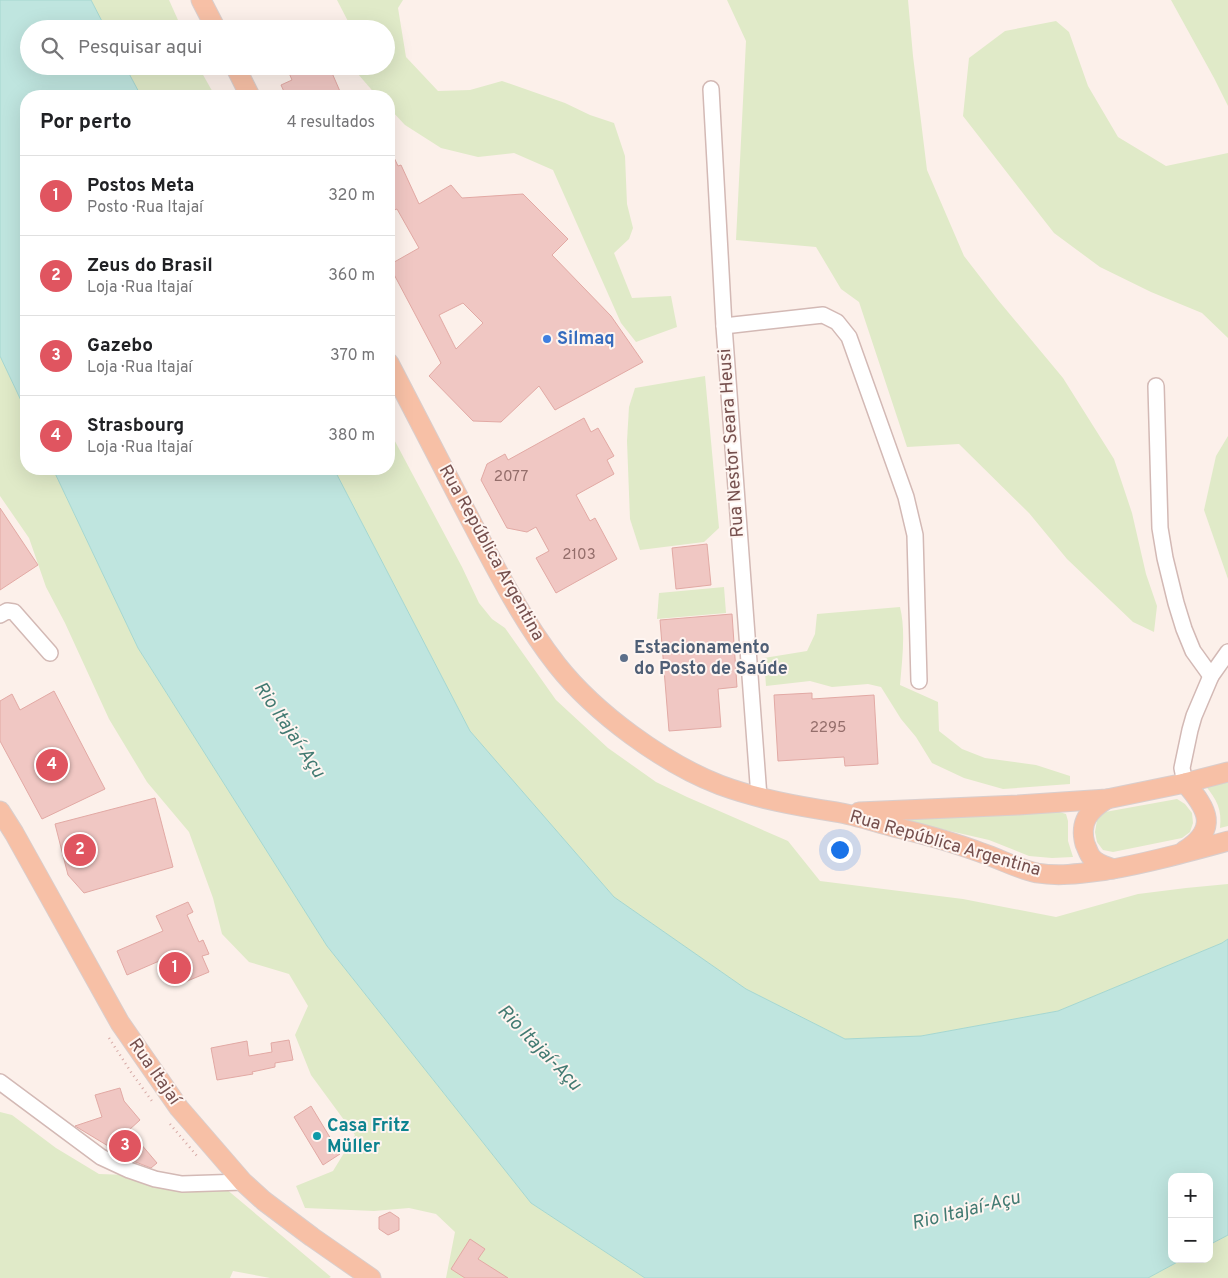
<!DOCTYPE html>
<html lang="pt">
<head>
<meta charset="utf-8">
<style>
	:root { --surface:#fff; --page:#f2f2f2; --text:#202124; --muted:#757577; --line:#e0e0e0; --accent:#e05560 }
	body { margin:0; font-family:Overpass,sans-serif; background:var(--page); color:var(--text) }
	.controls { position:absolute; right:15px; bottom:15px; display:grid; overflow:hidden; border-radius:10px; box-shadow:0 5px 20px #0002 }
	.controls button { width:45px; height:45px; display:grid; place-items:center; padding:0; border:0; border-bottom:1px solid var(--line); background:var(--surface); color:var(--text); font:25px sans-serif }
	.you { position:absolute; left:839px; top:849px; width:18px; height:18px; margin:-12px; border:4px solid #fff; border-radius:50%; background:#1a73e8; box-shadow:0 0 0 8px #1a73e833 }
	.badge { display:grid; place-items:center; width:32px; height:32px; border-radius:50%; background:var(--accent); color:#fff; font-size:16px; font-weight:700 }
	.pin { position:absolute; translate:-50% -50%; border:2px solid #fff; box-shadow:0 1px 5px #0006 }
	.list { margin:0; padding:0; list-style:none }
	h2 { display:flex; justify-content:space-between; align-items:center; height:65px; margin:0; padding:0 20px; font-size:21px }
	h2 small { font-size:16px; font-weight:400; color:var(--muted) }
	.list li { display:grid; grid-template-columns:32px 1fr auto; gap:15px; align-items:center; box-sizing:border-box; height:80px; padding:0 20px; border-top:1px solid var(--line) }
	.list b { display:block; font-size:19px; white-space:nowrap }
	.list p { margin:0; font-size:16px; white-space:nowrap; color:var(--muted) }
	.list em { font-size:16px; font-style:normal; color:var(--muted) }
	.icon { flex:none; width:28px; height:28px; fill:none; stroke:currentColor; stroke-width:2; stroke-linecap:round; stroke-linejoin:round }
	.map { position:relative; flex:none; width:1228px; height:1278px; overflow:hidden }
	.search { position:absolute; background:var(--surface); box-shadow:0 5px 20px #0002; left:20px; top:20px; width:375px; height:55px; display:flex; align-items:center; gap:12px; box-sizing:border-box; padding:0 18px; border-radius:28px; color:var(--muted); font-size:19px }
	.panel { position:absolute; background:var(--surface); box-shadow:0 5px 20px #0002; left:20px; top:90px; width:375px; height:385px; border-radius:20px }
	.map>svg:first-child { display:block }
	.green { fill:#e0eac8 }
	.water { fill:#bfe5df; stroke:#a5d7d0 }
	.building { fill:#f0c7c3; stroke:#e2a9a4; fill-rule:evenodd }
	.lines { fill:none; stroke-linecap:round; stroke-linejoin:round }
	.minor-casing { stroke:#d3b9b5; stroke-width:18 }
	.major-casing { stroke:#d9cecd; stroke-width:21 }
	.path { stroke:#d6a9a5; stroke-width:2.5; stroke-dasharray:1 4; stroke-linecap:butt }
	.minor { stroke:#fff; stroke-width:15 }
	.major { stroke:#f7c0a6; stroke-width:19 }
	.shop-dot { fill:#3f7fe0; stroke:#fef5f1; stroke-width:2 }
	.service-dot { fill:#5c6f8a; stroke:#fef5f1; stroke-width:2 }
	.culture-dot { fill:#0f9aa8; stroke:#fef5f1; stroke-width:2 }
	.labels { text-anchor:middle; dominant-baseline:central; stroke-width:4; stroke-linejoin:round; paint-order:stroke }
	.number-label { font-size:15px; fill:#946e6b }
	.shop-label { font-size:18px; font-weight:bold; fill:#366cbe; stroke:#fef5f1; text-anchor:start }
	.street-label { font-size:18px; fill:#76504e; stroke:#fef5f1 }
	.service-label { font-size:18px; font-weight:bold; fill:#4e5e75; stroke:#fef5f1; text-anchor:start }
	.culture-label { font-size:18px; font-weight:bold; fill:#0d838f; stroke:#fef5f1; text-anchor:start }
	.water-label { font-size:19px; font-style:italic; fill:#427a72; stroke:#fef5f1 }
</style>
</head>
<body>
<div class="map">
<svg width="1228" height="1278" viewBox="0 0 1228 1278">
	<rect width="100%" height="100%" fill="#fcf0ea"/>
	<!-- green -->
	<g class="green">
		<path d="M91,0H169L182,29H106Z"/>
		<path d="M337,0H403L398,8L406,57L438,91L470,90L502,81L565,103L590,115L614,123L625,156L627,204L633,228L629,239L614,253L632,298L671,296L677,327L636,342L621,323L553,170L514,153L478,157L441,148L405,125L389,108V96H377L351,66H386V29H352Z"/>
		<path d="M727,0H908L913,56L927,170L964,256L998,300L1063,378L1114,459L1132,513L1146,574L1157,606L1154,632L1133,622L1067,559L1029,513L959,444L907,447L859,302L841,289L816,247L736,240L746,41Z"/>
		<path d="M1171,0H1228V106L1214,78Z"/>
		<path d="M1056,21L1069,32L1088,86L1118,137L1166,166L1228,153V338L1202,313L1151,292L1100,267L1054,233L963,116L969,58L1005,31Z"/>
		<path d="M125,66H198L215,96H141Z"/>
		<path d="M0,356L26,411V469H53L138,648L327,946L531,1203L645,1278H446L455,1232L436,1214L409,1208L374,1211L305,1208L296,1186L333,1171L355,1135L311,1075L295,1035L308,1006L289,974L249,962L222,934L213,898L189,832L147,782L109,719L65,623L46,587L29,538L0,496Z"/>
		<path d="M705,376L719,528L704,542L640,550L630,519L627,441L629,407L635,388Z"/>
		<path d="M389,430L462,567L479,603L492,619L505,628L556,700L608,748L656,782L687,797L788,841L820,881L963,899L1056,917L1138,894L1186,888L1228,884V939L1222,943L1058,1011L921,1036L845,1039L746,989L614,897L470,731L334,469H389Z"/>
		<path d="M1228,436V579L1204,510L1216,456Z"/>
		<path d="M724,587L726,613L657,619L659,593Z"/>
		<path d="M900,607C906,631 902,661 900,685L938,702L939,731L962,749L985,758L1036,765L1070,776V784L1003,789L964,778L932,763L916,737L901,719L881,687L868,684L832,687L810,681L766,686L764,658L807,651L815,634L817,614Z"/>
		<path d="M1228,778V826L1220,828C1222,809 1217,800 1205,785Z"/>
		<path d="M1177,799L1185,804L1192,813L1193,823L1190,832L1182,838L1113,852L1103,850L1097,842L1095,832L1097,820L1105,812Z"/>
		<path d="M1056,811L1066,814L1068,821V841L1073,857L1052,858L1029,856L989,840L906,821L904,820L907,818Z"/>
		<path d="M0,1112L12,1115L56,1148L99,1174L213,1178L331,1277L329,1278H270L233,1271L230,1278H0Z"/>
		<path d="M1228,1235V1278H1148L1183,1259H1209V1245Z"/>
	</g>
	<!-- water -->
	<g class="water">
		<path d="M0,0H91L106,29H29V66H125L141,96H26V411L0,356Z"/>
		<path d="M53,469H334L470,731L614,897L746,989L845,1039L921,1036L1058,1011L1222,943L1228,939V1235L1209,1245V1177H1172V1259H1183L1148,1278H645L531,1203L327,946L138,648Z"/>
	</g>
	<!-- building -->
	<g class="building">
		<path d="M286,66H329L342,96H286L281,85L292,80Z"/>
		<path d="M389,147L398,166L401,165L419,204L451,185L462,198L523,194L568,239L552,255L611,316L643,362L555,410L539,386L501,422L473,421L429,376L441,363L389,265L419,248L397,209L389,212ZM463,303L483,323L456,349L439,315Z"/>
		<path d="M584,418L591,432L598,428L614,456L607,460L614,474L576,495L590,521L595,518L617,559L556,593L536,558L549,551L536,527L527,532L507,528L481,480L487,464L505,454L508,460Z"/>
		<path d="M0,508L38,565L0,590Z"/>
		<path d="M707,544L711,585L676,589L672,548Z"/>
		<path d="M732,614L737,687L718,689L721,727L669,731L660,620Z"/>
		<path d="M54,691L105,789L42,819L0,741V701L12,694L20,710Z"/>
		<path d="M812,693V699L874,695L878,764L845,766L844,757L778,761L774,695Z"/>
		<path d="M155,798L173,867L84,893L68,875L55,824Z"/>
		<path d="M188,902L193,912L187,915L199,942L203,940L209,954L202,956L209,972L185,982L173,955L127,975L117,951L163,931L156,916Z"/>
		<path d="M289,1040L293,1060L275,1063V1067L252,1072L253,1074L217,1080L211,1048L247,1041L249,1056L272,1052L271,1043Z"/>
		<path d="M120,1088L124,1101L140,1120L129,1130L157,1163L151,1168L133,1161L75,1126L102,1117L95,1095Z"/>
		<path d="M311,1106L340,1154L323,1165L294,1117Z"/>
		<path d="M390,1212L399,1218V1230L388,1235L379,1229V1217Z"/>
		<path d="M470,1239L485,1249L478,1259L508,1278H465L451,1269Z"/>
	</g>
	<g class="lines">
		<defs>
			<g id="minor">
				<path d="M711,89L724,326L759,797"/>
				<path d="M724,326L823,315L837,322L849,337L906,497L915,535L919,681"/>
				<path d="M1156,386L1160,528L1165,558L1176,603L1184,629L1193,651L1211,676"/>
				<path d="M0,615L7,611L14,612L50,653"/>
				<path d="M1185,783L1182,768L1190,730L1194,716L1211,676L1228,652"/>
				<path d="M0,1082L101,1157L129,1170L155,1179L182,1184L243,1182"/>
			</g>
			<g id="major">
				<path d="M201,0L216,29"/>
				<path d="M235,66L250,96"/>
				<path d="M389,363C413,409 437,455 461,502C490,557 518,615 557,665C595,713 663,763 720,785C758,799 797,806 836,812C855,815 875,822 894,827C923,834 953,842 982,853C1000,859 1018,869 1037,873C1061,877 1084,873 1107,870C1148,863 1188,852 1228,841"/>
				<path d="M1107,799C1089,810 1079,822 1085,844C1087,848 1089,855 1092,858C1097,864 1106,866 1113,869"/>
				<path d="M0,811L14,833L120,1023L179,1108L243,1182L264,1201L312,1237L371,1278"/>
				<path d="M859,812L1018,805L1107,799L1185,783L1228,772"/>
				<path d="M1184,851C1219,829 1208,809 1185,783"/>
			</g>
		</defs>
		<!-- minor casing -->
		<use href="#minor" class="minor-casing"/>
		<!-- major casing -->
		<use href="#major" class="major-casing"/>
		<!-- path -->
		<g class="path">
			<path d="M109,1038L131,1072L154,1104"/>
			<path d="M170,1124L197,1156"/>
		</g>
		<!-- minor -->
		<use href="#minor" class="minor"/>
		<!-- major -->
		<use href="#major" class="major"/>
	</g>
	<!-- markers -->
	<circle class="shop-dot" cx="547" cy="339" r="5"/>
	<circle class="service-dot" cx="624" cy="658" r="5"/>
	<circle class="culture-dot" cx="317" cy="1136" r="5"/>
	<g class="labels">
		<!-- number labels -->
		<g class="number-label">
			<text x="511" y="477">2077</text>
			<text x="579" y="555">2103</text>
			<text x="828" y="728">2295</text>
		</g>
		<!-- shop labels -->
		<g class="shop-label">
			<text x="557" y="339">Silmaq</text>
		</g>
		<!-- street labels -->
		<g class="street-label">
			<text transform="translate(732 443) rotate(-94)">Rua Nestor Seara Heusi</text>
			<text transform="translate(491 553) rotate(61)">Rua República Argentina</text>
			<text transform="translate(945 844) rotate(16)">Rua República Argentina</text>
			<text transform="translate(154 1072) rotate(55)">Rua Itajaí</text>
		</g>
		<!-- service labels -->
		<g class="service-label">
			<text x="634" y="648">Estacionamento<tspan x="634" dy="21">do Posto de Saúde</tspan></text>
		</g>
		<!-- culture labels -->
		<g class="culture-label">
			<text x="327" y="1126">Casa Fritz<tspan x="327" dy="21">Müller</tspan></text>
		</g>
		<!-- water labels -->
		<g class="water-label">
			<text transform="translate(289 730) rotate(56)">Rio Itajaí-Açu</text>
			<text transform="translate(539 1048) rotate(46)">Rio Itajaí-Açu</text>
			<text transform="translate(966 1211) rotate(-14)">Rio Itajaí-Açu</text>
		</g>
	</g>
</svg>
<div class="controls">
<button>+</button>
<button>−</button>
</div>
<div class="you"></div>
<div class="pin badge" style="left:175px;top:968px">1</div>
<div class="pin badge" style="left:80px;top:850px">2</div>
<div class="pin badge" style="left:125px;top:1146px">3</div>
<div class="pin badge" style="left:52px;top:765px">4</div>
<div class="search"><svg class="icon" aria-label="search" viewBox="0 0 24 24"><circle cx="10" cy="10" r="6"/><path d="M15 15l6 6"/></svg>Pesquisar aqui</div>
<section class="panel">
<h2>Por perto<small>4 resultados</small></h2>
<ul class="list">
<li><span class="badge">1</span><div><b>Postos Meta</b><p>Posto · Rua Itajaí</p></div><em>320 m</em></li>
<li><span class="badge">2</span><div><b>Zeus do Brasil</b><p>Loja · Rua Itajaí</p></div><em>360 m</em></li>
<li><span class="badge">3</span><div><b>Gazebo</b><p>Loja · Rua Itajaí</p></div><em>370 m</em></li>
<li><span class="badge">4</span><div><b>Strasbourg</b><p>Loja · Rua Itajaí</p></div><em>380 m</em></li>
</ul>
</section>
</div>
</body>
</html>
